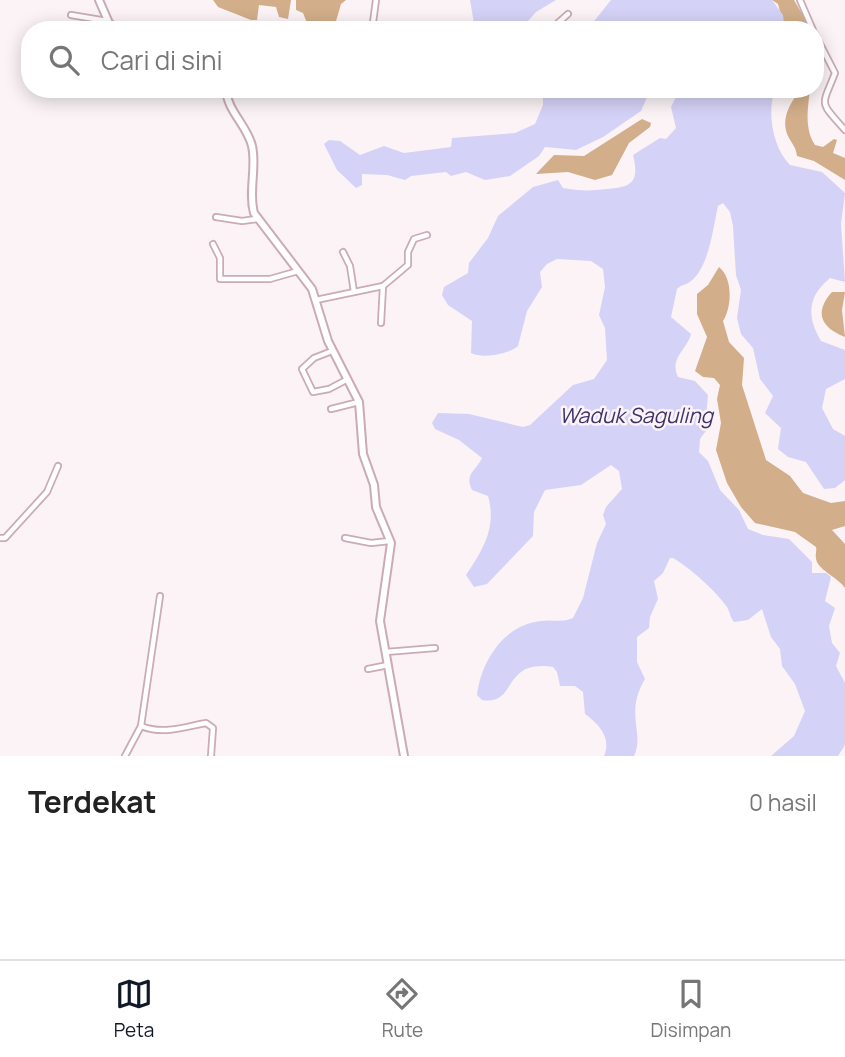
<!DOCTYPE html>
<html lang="id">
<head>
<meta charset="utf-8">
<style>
	:root { --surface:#fff; --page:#f6f6f6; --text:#222; --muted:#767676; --line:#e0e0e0; --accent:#111827 }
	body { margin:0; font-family:Manrope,sans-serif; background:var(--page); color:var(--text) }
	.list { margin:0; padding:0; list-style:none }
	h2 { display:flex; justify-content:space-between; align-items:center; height:91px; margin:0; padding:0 28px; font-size:30px }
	h2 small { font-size:23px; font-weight:400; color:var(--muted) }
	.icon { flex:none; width:38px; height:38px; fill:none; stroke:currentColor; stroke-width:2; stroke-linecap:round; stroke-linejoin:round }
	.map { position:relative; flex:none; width:845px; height:756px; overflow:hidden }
	.search { position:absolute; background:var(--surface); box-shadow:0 4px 18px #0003; left:21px; right:21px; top:21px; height:77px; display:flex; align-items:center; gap:18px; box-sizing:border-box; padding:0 24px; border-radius:28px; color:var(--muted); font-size:26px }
	.sheet { height:203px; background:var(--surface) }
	nav { display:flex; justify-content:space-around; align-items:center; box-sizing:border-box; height:98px; border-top:2px solid var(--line); background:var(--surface); font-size:19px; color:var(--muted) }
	nav a { display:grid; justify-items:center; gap:4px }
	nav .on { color:var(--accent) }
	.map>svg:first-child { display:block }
	.forest { fill:#d2ae8a }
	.water { fill:#d5d2f7 }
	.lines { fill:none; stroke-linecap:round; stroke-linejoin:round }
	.minor-casing { stroke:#cbabb4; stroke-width:8 }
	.major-casing { stroke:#cbabb4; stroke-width:10 }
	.minor { stroke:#fff; stroke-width:4.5 }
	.major { stroke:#fff; stroke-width:6 }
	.labels { text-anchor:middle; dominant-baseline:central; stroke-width:5; stroke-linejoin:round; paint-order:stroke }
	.water-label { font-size:21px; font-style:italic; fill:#3d336b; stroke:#fbf3f5 }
</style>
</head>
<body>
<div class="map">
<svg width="845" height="756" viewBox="0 0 845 756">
	<rect width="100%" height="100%" fill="#fbf3f5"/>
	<!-- forest -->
	<g class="forest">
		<path d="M213,0H291L288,19L279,17L276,7L259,5L257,20H251L218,7Z"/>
		<path d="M296,0H346L341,4L334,28L307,23L303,13L296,10Z"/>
		<path d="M772,0H794L808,24L807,30H785L778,4Z"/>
		<path d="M801,89H810C808,108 804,128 815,145L823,147L834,139L837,140L833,153L845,158V180L814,161L797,156C796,147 792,144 788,136C780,118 791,102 801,89Z"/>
		<path d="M642,119L651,123L650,127L629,143L612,175L595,180L568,172L536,174L554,155L584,156Z"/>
		<path d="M719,267C733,278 732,307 723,321L729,342L744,358L742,385L766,460L790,476L803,493L831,503L845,501V526L832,530L845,544V588C839,578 816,569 816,558C815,554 817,551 816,547L795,532L755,523L741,507L727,483L716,450L721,423L717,399L720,385L714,378L703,377L695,371L707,337L697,314V294L708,285Z"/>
		<path d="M832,292H845L842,310L845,337C822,328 813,313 832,292Z"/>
	</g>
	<!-- water -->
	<g class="water">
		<path d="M470,0H556L536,12L520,30H499L492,22L478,25L474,23Z"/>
		<path d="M611,0H772L783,15L785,30H587Z"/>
		<path d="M543,89H654L648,95L641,111L603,137L576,150L545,147L539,156L510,176L485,180L466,172L451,176L446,172L411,176L405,180L387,175L362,174V185L356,188L337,170L324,144L329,140L340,141L360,155L384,146L404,153L451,147L452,138L515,133L535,124L543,105Z"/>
		<path d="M680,89H783L773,97C768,118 774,149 790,165L822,172L845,193L841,224L845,282L830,278C808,296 806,316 821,341L845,350V379L826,389L822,408L833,429L845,436V480L835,488L824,489L806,462L788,457L778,449L781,428L765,413L773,396L760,379L753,348L741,334L737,318L741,290L736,275L733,226L730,212L723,203L718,206C713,228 709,267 691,281C685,286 683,283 677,289L671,317L691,334C687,350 669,358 678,377L695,381L708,395L706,418L708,428L700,439L699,452L708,461L720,490L739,510L748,529L763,535L789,539L812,562V573H826L831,577L825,601L835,608L829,626L832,643L840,653L836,666L845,683V745L838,756H771L794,736L805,711L795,684L782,666L780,649L771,637L762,609L748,620L734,622C730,617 730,612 727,607C715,590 690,568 673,558H670L663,573L654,581L658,599L650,617L649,628L637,637V662L645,679C624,714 645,732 634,756H604C612,738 599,724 585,714L583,692L575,686H560L557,672L553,667C501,659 518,706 482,700L477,695C481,662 503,625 541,621C552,619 562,623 573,618L583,598L597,543L606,524L603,515L606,507L622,489L619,471L611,465L581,485L545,490L534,512L533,536L487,584L474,587L466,575C483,550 497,527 488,496L472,490C464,474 476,471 482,458L459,440L435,429L432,423L438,413L469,414L523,427L530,425L573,385L594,379L607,360L605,328L599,315L605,287L603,269L591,261L557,259L547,264L540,272L542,287L527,311L518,346C509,354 483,359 471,353L472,321L448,305L442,295L444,287L468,273L469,263L488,238L498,216L533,187L558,180L563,188C579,191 591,191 607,189C631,187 640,183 633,155L660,138L666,139L676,128L671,107Z"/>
	</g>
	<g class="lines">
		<defs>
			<g id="minor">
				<path d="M800,0L813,30"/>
				<path d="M71,15L107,21"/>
				<path d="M372,30L376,0"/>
				<path d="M550,30L568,14"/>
				<path d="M815,34L835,73C822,107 818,100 845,130"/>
				<path d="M216,217L242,221L257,219"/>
				<path d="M213,244L220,258V279H270L298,271"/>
				<path d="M343,252L350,266L354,292"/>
				<path d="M316,300L383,286L408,265V252L414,239L427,235"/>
				<path d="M381,323L383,286"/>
				<path d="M332,351L314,358L302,369L313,392L329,389L348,379"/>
				<path d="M331,409L359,402"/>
				<path d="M0,538H5L47,492L58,466"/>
				<path d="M345,538L371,543L390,541"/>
				<path d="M386,652L435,648"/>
				<path d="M368,669L388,665"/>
				<path d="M141,726L160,596"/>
				<path d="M125,756L141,726C163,735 184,727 206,723L213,728L211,756"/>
			</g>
			<g id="major">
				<path d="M99,0L109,23L119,30"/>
				<path d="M226,89C227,111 247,125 252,146C257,168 248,191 254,213L312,289L328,341L359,402L363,454L374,485L376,507L391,543L380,621L404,756"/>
			</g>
		</defs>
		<!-- minor casing -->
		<use href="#minor" class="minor-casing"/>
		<!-- major casing -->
		<use href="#major" class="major-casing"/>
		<!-- minor -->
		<use href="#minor" class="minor"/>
		<!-- major -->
		<use href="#major" class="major"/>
	</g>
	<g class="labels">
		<!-- water labels -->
		<g class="water-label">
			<text x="636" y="415">Waduk Saguling</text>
		</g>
	</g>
</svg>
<div class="search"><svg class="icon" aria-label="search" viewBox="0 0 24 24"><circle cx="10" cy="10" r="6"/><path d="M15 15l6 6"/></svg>Cari di sini</div>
</div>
<section class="sheet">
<h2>Terdekat<small>0 hasil</small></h2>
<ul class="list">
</ul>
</section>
<nav>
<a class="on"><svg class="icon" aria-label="map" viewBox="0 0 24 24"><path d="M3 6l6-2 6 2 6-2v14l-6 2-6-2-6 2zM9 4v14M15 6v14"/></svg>Peta</a>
<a><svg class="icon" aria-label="directions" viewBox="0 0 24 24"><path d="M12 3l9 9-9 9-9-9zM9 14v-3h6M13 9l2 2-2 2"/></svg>Rute</a>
<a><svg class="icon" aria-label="saved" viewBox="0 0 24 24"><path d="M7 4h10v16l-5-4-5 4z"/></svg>Disimpan</a>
</nav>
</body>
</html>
